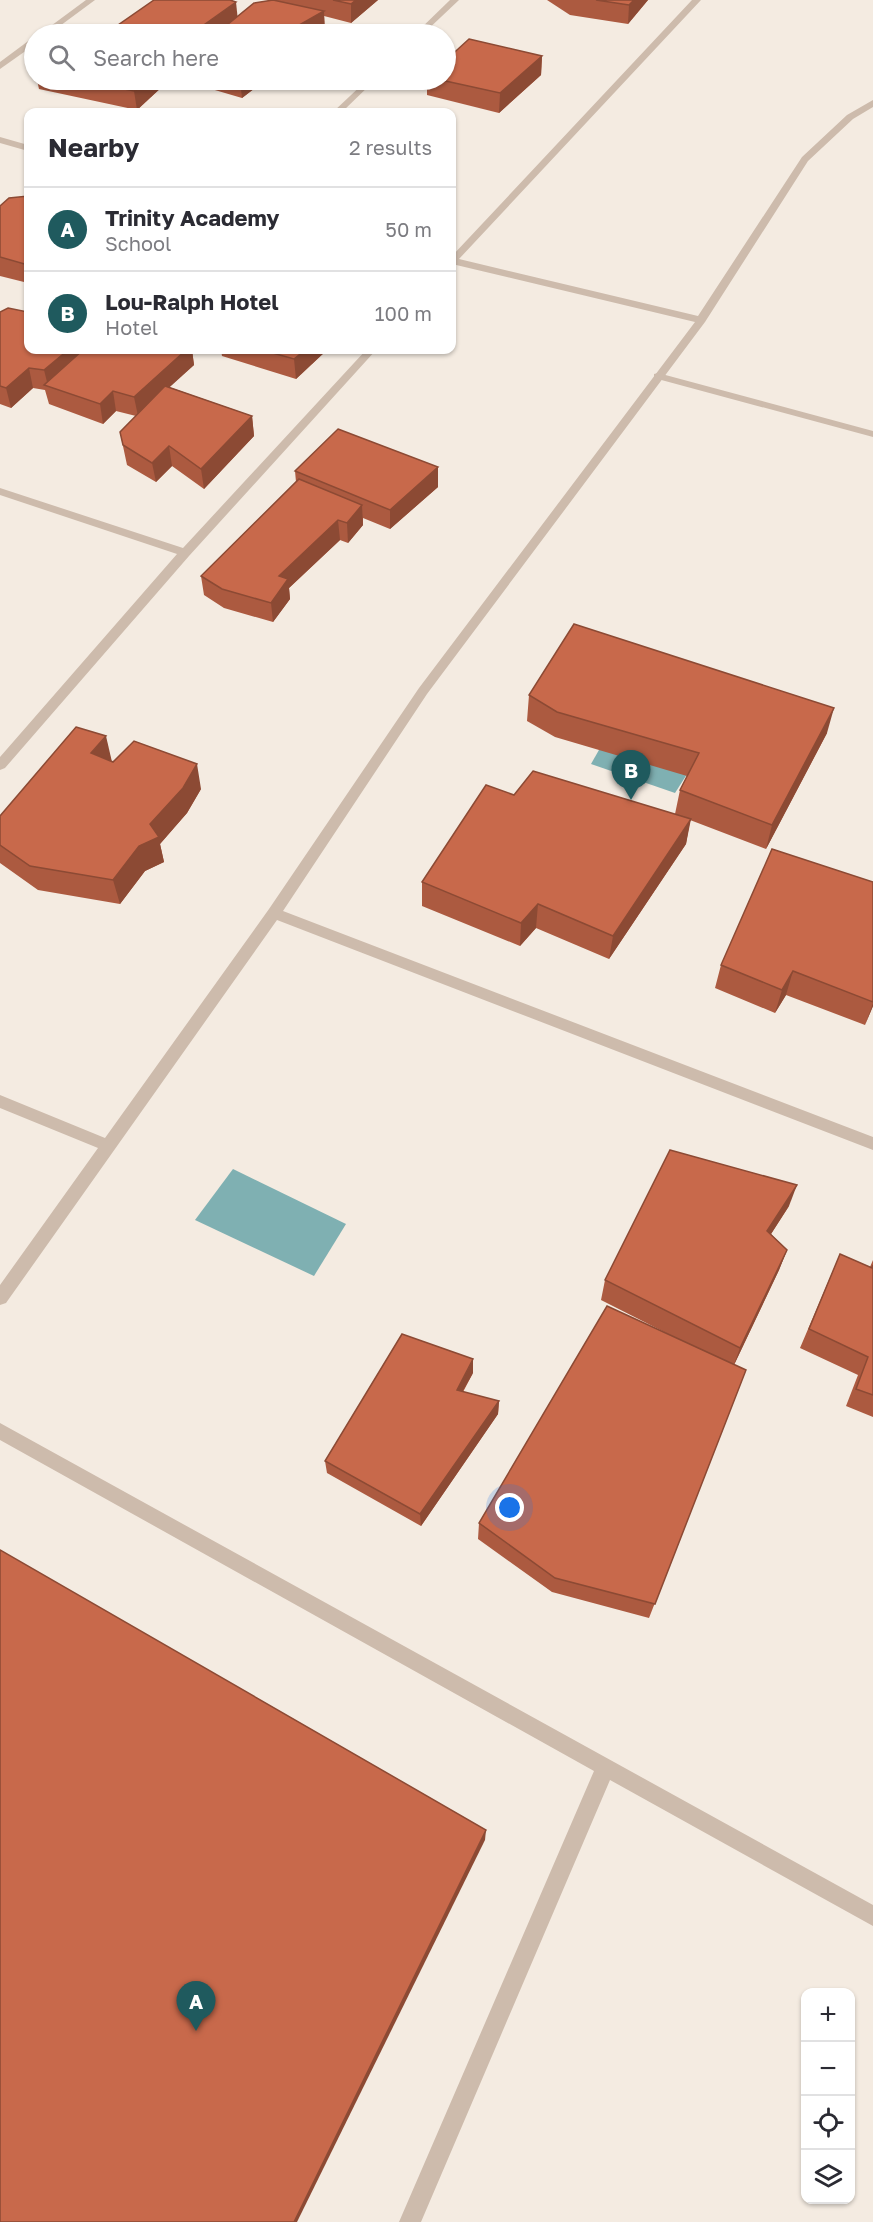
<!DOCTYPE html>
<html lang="en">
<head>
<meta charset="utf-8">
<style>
	:root { --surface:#fff; --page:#f2f2f3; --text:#2b2b33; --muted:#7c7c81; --line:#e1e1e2; --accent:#1f5a5e }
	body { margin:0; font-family:"Golos Text",sans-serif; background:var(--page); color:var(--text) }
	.controls { position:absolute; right:18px; bottom:18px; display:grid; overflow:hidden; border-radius:12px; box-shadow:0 2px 4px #0004 }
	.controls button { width:54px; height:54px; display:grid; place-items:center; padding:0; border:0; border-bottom:2px solid var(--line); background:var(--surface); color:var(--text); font:30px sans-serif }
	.you { position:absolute; left:510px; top:1508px; width:21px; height:21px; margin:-15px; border:4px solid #fff; border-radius:50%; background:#1a73e8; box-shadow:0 0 0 9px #1a73e833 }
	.badge { display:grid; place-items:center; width:39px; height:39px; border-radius:50%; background:var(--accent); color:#fff; font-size:20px; font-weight:700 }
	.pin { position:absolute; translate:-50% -50px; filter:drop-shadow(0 2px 3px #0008) }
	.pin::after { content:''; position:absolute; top:32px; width:21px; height:18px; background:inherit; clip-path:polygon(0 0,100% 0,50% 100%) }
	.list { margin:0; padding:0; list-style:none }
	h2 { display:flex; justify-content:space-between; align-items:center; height:78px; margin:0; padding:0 24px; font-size:26px }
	h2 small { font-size:20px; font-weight:400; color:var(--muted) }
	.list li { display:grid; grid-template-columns:39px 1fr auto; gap:18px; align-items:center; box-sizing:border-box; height:84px; padding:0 24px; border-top:2px solid var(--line) }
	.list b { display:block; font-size:22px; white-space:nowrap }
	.list p { margin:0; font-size:20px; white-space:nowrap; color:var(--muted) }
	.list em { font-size:20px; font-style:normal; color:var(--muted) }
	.icon { flex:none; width:33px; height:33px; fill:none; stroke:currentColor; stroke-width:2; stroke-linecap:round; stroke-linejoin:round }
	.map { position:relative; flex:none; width:873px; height:2222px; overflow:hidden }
	.search { position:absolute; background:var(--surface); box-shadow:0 2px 4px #0004; left:24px; top:24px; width:432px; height:66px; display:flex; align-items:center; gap:15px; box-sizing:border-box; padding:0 21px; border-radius:33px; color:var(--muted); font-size:22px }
	.panel { position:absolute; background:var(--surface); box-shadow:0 2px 4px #0004; left:24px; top:108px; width:432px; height:246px; border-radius:12px }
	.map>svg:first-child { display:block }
	.water { fill:#7fb0b2 }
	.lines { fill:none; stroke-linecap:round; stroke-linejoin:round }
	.service { fill:#cdbbac; fill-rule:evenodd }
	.minor { fill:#cdbbac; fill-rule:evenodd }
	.wall { fill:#ac5a40 }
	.shaded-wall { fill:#8c4a34 }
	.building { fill:#c8694b; stroke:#8c4a34; stroke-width:1.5 }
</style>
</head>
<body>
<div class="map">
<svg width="873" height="2222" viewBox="0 0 873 2222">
	<rect width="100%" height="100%" fill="#f4ebe1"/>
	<!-- water -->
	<g class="water">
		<path d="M608,734L696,760L675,793L591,764Z"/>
		<path d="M233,1169L346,1224L314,1276L195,1220Z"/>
	</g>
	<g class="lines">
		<!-- service -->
		<path class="service" d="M658,373L873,431V437L654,378V374Z"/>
		<!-- minor -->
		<g class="minor">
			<path d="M86,0H95L49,34H40Z"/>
			<path d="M450,0H459L423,34H415Z"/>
			<path d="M692,0H701L459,259L698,316L802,157L847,115L873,100V107L853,119L808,161L705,322L427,694L283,911L873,1137V1150L277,920L6,1303L0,1305V1285L98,1148L0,1108V1095L105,1138L269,909L419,688L695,322L452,264V256Z"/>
			<path d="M31,39H34V45L0,69V62Z"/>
			<path d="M367,80H375L342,112H333Z"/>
			<path d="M0,137L28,145V151L0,143Z"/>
			<path d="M366,350H376L189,556L5,768L0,770V757L177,554L0,495V488L183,548Z"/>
			<path d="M0,1423L873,1905V1926L610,1780L421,2222H399L594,1771L0,1440Z"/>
		</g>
	</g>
	<!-- wall -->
	<g class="wall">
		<path d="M273,0H378L351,23L324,16L325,34H112L111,30L238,16Z"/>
		<path d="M547,0H648L628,24L570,15Z"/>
		<path d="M542,56L541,75L499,113L427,95V80H446Z"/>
		<path d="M37,80H164V85L137,110L39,89Z"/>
		<path d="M190,80H278L271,85L264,81L242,98L191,83Z"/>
		<path d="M28,196V283L0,276V206Z"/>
		<path d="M0,312L28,350H192L194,365L169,387L252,416L254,436L204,489L172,466L156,482L127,465L120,432L136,416L116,411L103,424L49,404L45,390L33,388L11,408L0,404Z"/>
		<path d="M192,350H210L205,354Z"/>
		<path d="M221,350H327L296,379L222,356Z"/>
		<path d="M295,471L438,487L390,529L363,518V525L348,543L340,540L289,588L290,599L273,622L224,608L204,595L201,576L296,482Z"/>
		<path d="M529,695L827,733L766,849L690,820L686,844L609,959L536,928L520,946L422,906V882L514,795L675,814L680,790L687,776L555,737L527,721Z"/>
		<path d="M201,789L187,813L160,844L164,862L145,871L120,904L38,890L0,863V816Z"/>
		<path d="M873,882V1006L865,1025L786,995L775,1013L715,988L721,965Z"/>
		<path d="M789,1206L771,1234L787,1250L779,1270L734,1365L746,1370L649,1618L552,1592L478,1539L479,1523L676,1338L601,1300L605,1280Z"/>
		<path d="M840,1254L870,1267L873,1260V1417L846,1406L858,1375L800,1348Z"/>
		<path d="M473,1373L463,1392L499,1401L498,1414L421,1526L327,1473L325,1461Z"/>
	</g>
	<!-- shaded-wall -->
	<g class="shaded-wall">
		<path d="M356,0H378L351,23V4Z"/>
		<path d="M634,0H648L628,24L629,5Z"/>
		<path d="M236,2L238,21L219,34H191Z"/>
		<path d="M324,11L325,34H299V25Z"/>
		<path d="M542,56L541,75L499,113L500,93Z"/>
		<path d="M147,80H164V85L137,110L134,91Z"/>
		<path d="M240,80H264V81L242,98Z"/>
		<path d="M271,80H278L271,85Z"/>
		<path d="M68,350H94L48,386L44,370Z"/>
		<path d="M186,350H192L194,365L138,416L134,397Z"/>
		<path d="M305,350H327L296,379L294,359Z"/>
		<path d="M29,368L33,388L11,408L6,388Z"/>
		<path d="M113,391L116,411L103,424L100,404Z"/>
		<path d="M252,416L254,436L204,489L201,469Z"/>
		<path d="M169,446L172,466L156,482L152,463Z"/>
		<path d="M438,467V487L390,529V510Z"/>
		<path d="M362,505L363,525L348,543L347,523Z"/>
		<path d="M338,520L340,540L289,588L290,599L273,622L271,603L279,576Z"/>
		<path d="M834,708L827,733L766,849L772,825Z"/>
		<path d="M106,736L112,762L91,753Z"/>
		<path d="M197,764L201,789L187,813L160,844L164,862L145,871L120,904L113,880L150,824Z"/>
		<path d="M691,819L686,844L609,959L613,936Z"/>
		<path d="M538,904L536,928L520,946L521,923Z"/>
		<path d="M793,971L786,995L775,1013L782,990Z"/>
		<path d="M873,1003V1006L865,1025Z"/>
		<path d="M797,1185L789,1206L760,1251L767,1231Z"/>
		<path d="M787,1250L779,1270L733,1367L740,1348Z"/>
		<path d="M473,1359V1373L456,1403L457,1390Z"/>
		<path d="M499,1401L498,1414L421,1526L420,1514Z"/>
		<path d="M486,1830L485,1840L297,2222H294Z"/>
	</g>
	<!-- building -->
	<g class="building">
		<path d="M154,0H230L236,2L191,34H129L111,30Z"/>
		<path d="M273,0L324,11L299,25L305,30L299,34H216L254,3Z"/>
		<path d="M333,0H356L351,4Z"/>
		<path d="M596,0H634L629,5Z"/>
		<path d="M469,39L542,56L500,93L441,80H446V60Z"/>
		<path d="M80,80H147L134,91Z"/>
		<path d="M28,196V265L0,257V206L9,198Z"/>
		<path d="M8,308L28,312V350H68L44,370L29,368L6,388L0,386V312Z"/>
		<path d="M83,350H186L134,397L113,391L100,404L44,385Z"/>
		<path d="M262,350H305L294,359Z"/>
		<path d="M165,386L252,416L201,469L169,446L152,463L123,445L120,432Z"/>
		<path d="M338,429L438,467L390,510L295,471Z"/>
		<path d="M299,479L362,505L347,523L338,520L279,576L288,579L271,603L222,589L201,576Z"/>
		<path d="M574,624L834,708L772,825L680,790L699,753L557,712L529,695Z"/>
		<path d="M76,727L106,736L91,753L113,762L134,741L197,764L183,788L150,824L159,837L139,846L113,880L30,866L0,845V816Z"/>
		<path d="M533,771L691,819L613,936L538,904L521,923L422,882L486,785L514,795Z"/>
		<path d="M772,849L873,882V1002L793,971L782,990L721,965Z"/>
		<path d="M670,1150L797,1185L767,1231L787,1250L740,1348L605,1280Z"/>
		<path d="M840,1254L872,1268L873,1265V1395L856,1389L868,1357L809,1329Z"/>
		<path d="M607,1306L746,1370L655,1604L555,1578L479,1523Z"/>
		<path d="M402,1334L473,1359L457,1390L499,1401L420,1514L325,1461Z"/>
		<path d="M0,1550L486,1830L294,2222H0Z"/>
	</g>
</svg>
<div class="controls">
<button>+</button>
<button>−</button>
<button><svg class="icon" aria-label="locate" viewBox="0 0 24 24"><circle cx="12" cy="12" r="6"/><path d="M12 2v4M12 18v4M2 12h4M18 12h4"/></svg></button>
<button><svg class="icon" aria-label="layers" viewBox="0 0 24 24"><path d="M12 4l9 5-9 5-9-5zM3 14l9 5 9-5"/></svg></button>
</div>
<div class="you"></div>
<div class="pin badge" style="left:196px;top:2031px">A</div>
<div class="pin badge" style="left:631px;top:800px">B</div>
<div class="search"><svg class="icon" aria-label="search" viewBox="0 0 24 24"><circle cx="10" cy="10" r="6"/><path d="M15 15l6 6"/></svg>Search here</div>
<section class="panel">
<h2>Nearby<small>2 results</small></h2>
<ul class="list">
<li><span class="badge">A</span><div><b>Trinity Academy</b><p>School</p></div><em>50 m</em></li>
<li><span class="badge">B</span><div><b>Lou-Ralph Hotel</b><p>Hotel</p></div><em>100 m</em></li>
</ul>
</section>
</div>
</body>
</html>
